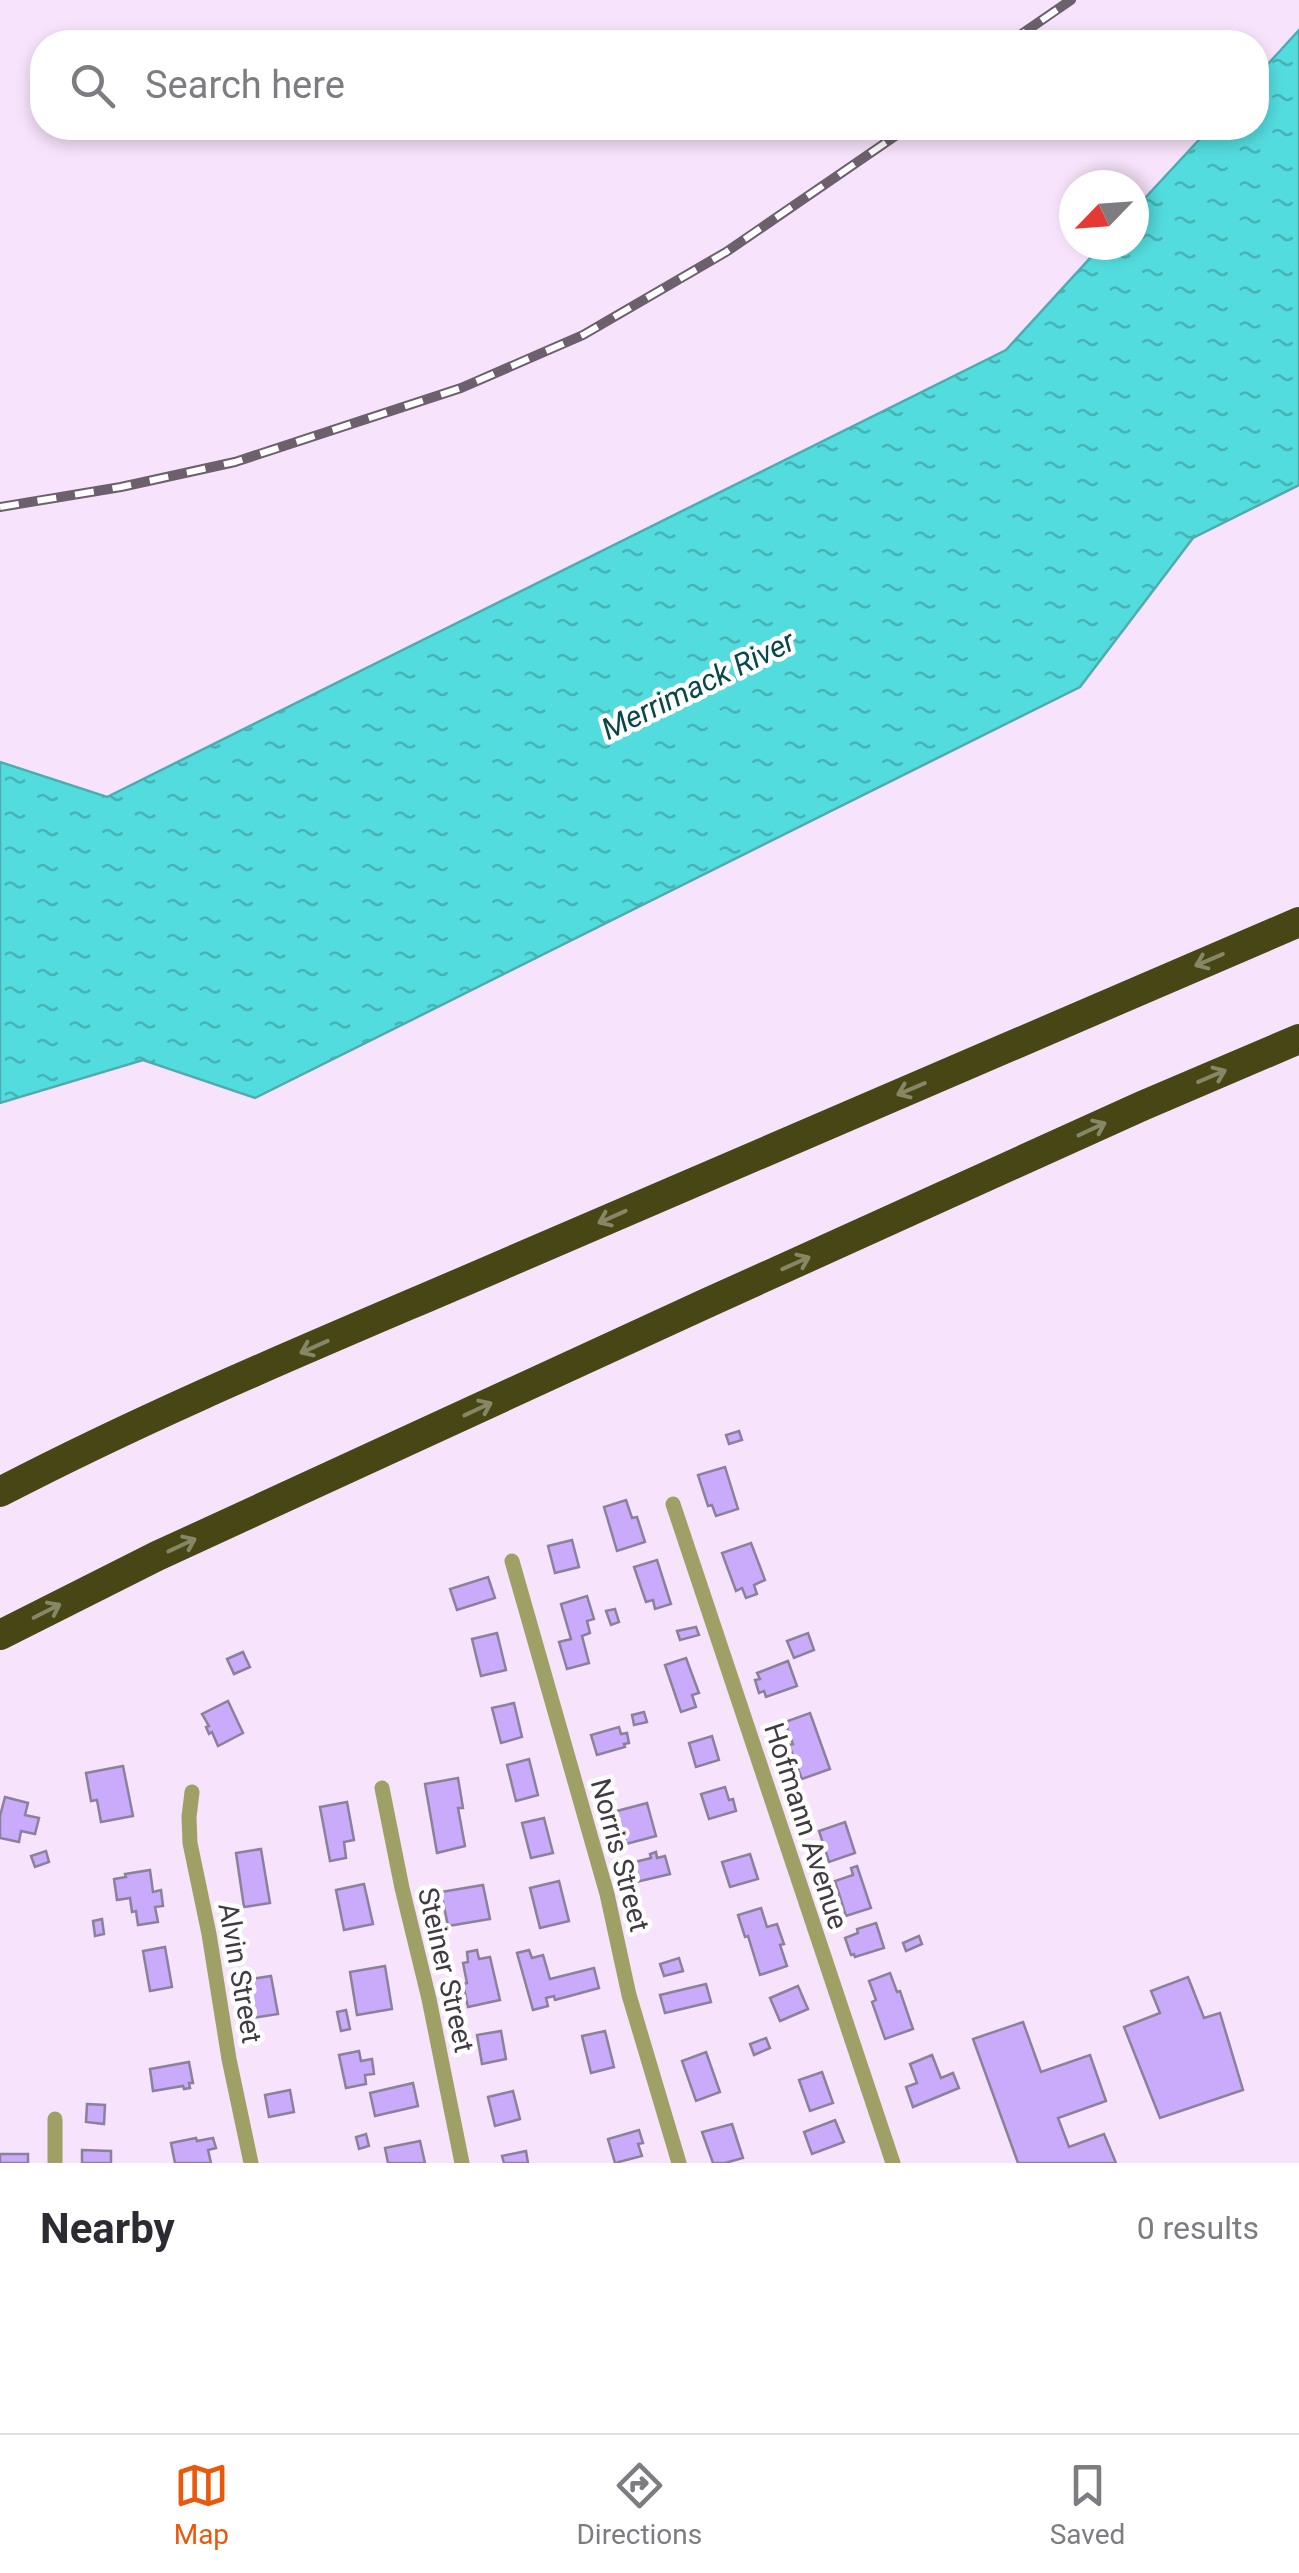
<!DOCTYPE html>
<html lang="en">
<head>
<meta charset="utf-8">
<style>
	:root { --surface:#fff; --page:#f2f2f3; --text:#2b2b33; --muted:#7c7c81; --line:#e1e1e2; --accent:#ea580c }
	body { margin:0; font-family:Roboto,sans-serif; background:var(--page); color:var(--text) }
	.compass { position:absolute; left:1059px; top:170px; width:90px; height:90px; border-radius:50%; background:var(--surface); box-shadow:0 5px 15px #0003; rotate:245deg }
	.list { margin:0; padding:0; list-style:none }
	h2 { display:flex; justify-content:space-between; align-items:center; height:130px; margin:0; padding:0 40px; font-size:42px }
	h2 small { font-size:32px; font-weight:400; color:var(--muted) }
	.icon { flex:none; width:55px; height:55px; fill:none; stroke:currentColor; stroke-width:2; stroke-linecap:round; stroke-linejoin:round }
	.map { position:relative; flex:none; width:1299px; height:2163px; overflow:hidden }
	.search { position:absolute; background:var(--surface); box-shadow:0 5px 15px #0003; left:30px; right:30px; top:30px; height:110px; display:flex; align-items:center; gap:25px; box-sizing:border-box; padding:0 35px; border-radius:40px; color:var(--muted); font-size:38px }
	.sheet { height:270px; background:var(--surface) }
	nav { display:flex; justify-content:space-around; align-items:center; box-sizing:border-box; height:140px; border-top:2px solid var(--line); background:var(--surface); font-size:28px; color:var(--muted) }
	nav a { display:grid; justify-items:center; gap:5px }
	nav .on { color:var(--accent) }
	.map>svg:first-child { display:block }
	.water { fill:url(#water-ripples); stroke:#4eabb0; stroke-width:2.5 }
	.building { fill:#c9aafb; stroke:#8a819a; stroke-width:2.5 }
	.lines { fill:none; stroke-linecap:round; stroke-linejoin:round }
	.minor { stroke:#9ea065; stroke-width:15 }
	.motorway { stroke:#464714; stroke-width:30 }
	.rail-casing { stroke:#6b606c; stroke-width:10 }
	.rail { stroke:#fff; stroke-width:6; stroke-dasharray:19; stroke-linecap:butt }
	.oneway { stroke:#878766 }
	.labels { text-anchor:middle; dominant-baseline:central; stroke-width:9; stroke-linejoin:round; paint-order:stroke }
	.street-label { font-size:28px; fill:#423a43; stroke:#fff }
	.water-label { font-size:30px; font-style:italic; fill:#094849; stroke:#fff }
</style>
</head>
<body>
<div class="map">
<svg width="1299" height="2163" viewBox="0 0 1299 2163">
	<defs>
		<pattern id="water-ripples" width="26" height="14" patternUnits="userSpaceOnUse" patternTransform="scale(2.5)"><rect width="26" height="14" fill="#53dcde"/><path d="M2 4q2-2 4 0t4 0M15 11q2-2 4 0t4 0" fill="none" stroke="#46b3b6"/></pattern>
	</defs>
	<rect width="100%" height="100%" fill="#f7e3fb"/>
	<!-- water -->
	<path class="water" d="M1299,30V485L1193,538L1080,687L255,1098L143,1060L0,1103V762L107,797L1006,350L1102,245H1134V210L1210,128H1256L1257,76Z"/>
	<!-- building -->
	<g class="building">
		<path d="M739,1431L742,1440L729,1444L726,1435Z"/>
		<path d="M725,1467L738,1509L716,1516L712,1505L708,1506L698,1475Z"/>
		<path d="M626,1500L632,1518L637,1517L645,1542L617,1551L604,1507Z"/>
		<path d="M572,1540L579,1567L555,1573L548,1546Z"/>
		<path d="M751,1543L765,1580L754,1585L757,1594L746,1598L742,1588L736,1591L722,1553Z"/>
		<path d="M657,1560L671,1604L655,1609L653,1600L646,1602L634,1567Z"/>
		<path d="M488,1577L495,1598L457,1610L450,1589Z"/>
		<path d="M587,1596L594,1619L587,1621L590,1633L582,1636L589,1663L567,1669L559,1642L571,1639L561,1604Z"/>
		<path d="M615,1609L619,1622L611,1625L606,1611Z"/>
		<path d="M696,1627L699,1635L680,1640L677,1631Z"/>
		<path d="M497,1633L506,1670L481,1676L472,1639Z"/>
		<path d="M808,1633L814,1650L794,1658L787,1641Z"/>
		<path d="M243,1652L250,1667L234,1674L227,1659Z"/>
		<path d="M686,1658L699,1693L692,1695L696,1707L681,1712L665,1665Z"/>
		<path d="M788,1661L797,1686L766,1697L764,1691L759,1693L755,1680L760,1679L757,1673Z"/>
		<path d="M228,1701L243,1733L218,1746L212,1732L209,1734L206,1727L209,1726L202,1714Z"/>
		<path d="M514,1703L522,1737L501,1743L492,1708Z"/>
		<path d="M644,1712L647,1722L634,1725L632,1715Z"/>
		<path d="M810,1713L830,1769L802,1779L789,1745L793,1744L785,1722Z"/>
		<path d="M619,1727L621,1734L627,1733L629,1743L624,1744L625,1747L597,1755L591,1735Z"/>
		<path d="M712,1736L719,1760L696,1767L689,1743Z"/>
		<path d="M529,1759L538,1795L516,1801L507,1765Z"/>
		<path d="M123,1766L133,1816L101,1822L97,1800L91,1801L86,1773Z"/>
		<path d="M458,1778L463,1808H458L465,1846L437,1853L425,1784Z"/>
		<path d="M725,1787L729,1800L733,1799L736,1811L709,1819L701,1794Z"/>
		<path d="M5,1797L28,1803L25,1815L39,1818L35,1834L21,1831L19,1842L0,1838V1816Z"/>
		<path d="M347,1802L354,1840L344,1842L346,1858L330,1861L320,1807Z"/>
		<path d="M647,1803L656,1836L626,1844L617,1811Z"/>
		<path d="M544,1818L553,1853L531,1858L522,1823Z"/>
		<path d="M845,1822L855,1853L829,1862L819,1831Z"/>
		<path d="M261,1849L270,1903L244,1907L236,1853Z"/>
		<path d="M46,1851L49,1862L35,1867L31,1856Z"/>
		<path d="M656,1852L657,1858L665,1856L670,1874L632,1883L627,1864L651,1858L650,1854Z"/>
		<path d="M750,1854L758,1879L730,1887L722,1862Z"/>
		<path d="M857,1866L871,1908L846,1916L835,1881L853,1875L851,1868Z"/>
		<path d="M150,1870L153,1892L161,1890L163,1906L155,1907L158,1922L138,1925L136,1911L132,1912L130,1898L117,1900L114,1879L126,1877L125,1874Z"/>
		<path d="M559,1881L569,1921L540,1928L530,1888Z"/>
		<path d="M364,1884L373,1924L344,1930L336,1890Z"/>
		<path d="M483,1885L490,1919L448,1926L441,1892Z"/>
		<path d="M761,1908L767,1927L777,1924L784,1944L780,1945L787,1966L760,1975L748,1936L745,1937L738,1915Z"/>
		<path d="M102,1919L104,1934L95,1936L93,1921Z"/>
		<path d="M876,1923L884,1948L855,1957L854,1954L851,1955L845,1938L858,1933L857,1929Z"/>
		<path d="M919,1936L922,1944L906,1951L903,1943Z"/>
		<path d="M165,1947L172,1987L150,1991L143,1951Z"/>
		<path d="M477,1950L479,1959L490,1957L500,2000L468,2007L463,1984L467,1983L463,1963L468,1962L467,1952Z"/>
		<path d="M529,1950L532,1958L543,1955L550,1979L594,1968L599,1988L555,2000L554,1996L546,1998L548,2006L533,2010L517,1953Z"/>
		<path d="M679,1958L683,1971L664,1976L660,1964Z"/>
		<path d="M385,1966L392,2009L357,2015L350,1972Z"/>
		<path d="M890,1973L897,1992L900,1991L913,2029L885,2039L872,2002L876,2000L869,1981Z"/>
		<path d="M271,1976L278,2014L252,2018L245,1980Z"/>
		<path d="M1188,1977L1204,2018L1220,2013L1243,2090L1160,2118L1124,2027L1160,2013L1151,1991Z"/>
		<path d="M706,1984L711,2002L665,2013L660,1995Z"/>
		<path d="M798,1986L808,2009L780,2021L770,1998Z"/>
		<path d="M346,2010L350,2029L341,2031L337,2012Z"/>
		<path d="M1023,2022L1041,2072L1090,2055L1106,2101L1058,2118L1069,2147L1104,2134L1116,2163H1018L973,2039Z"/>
		<path d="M501,2031L506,2059L482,2064L477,2035Z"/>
		<path d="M605,2031L614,2067L591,2073L582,2036Z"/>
		<path d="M766,2038L770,2048L754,2055L750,2044Z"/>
		<path d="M359,2051L361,2061L372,2059L374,2074L365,2075L366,2084L346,2088L339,2055Z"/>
		<path d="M706,2052L720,2092L696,2101L682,2061Z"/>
		<path d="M932,2055L941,2078L953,2073L959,2088L913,2107L906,2087L917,2083L910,2064Z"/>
		<path d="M189,2062L193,2083H189L190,2088L184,2089L183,2086L153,2091L150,2069Z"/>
		<path d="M822,2072L833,2103L810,2111L799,2080Z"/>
		<path d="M413,2083L418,2106L375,2116L370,2093Z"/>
		<path d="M290,2090L294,2112L269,2117L265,2095Z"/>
		<path d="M513,2091L520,2119L495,2126L488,2097Z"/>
		<path d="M87,2104L105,2105L104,2124L86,2122Z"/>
		<path d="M835,2120L844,2142L812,2154L804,2132Z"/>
		<path d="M732,2124L743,2158L725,2163H713L702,2132Z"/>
		<path d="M639,2130L643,2143L638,2144L642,2156L615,2163L608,2139Z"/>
		<path d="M366,2134L369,2146L359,2149L356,2137Z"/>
		<path d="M196,2138L197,2141L213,2138L216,2148L208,2150L211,2163H175L171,2143Z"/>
		<path d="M420,2141L425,2163H388L385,2148Z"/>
		<path d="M82,2150L111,2151V2163H82Z"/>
		<path d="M526,2151L528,2163H504L502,2156Z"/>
		<rect x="0" y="2154" width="28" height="9"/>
	</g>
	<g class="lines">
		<!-- minor -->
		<g class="minor">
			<path d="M673,1504L893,2163"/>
			<path d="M512,1561L607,1894L629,1995L679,2163"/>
			<path d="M382,1788L402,1888L429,1999L462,2163"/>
			<path d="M192,1792L189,1817L190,1843L209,1934L229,2059L251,2163"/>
			<path d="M55,2119V2163"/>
		</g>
		<!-- motorway -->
		<g class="motorway">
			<path d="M0,1492C165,1406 338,1336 509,1262C772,1147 1035,1033 1299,922"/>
			<path d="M0,1635L157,1556L707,1303L1142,1106L1299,1039"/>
		</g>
		<defs>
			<g id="rail">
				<path d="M1010,42L1071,0"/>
				<path d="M0,507L121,487L235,462L461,388L583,335L726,252L907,128"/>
			</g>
		</defs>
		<!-- rail casing -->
		<use href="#rail" class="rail-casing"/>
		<!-- rail -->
		<use href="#rail" class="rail"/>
	</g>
	<!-- one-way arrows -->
	<defs><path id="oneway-shaft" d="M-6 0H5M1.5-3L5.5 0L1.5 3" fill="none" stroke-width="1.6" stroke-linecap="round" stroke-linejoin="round" transform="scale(2.5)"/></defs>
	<g class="oneway">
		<use href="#oneway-shaft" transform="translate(1209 960) rotate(157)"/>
		<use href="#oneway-shaft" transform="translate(1212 1076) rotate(-23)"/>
		<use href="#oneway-shaft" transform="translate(911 1089) rotate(157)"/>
		<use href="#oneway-shaft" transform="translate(1092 1129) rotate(-25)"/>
		<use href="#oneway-shaft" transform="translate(612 1217) rotate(156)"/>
		<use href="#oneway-shaft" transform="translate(796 1263) rotate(-24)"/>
		<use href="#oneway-shaft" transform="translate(314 1347) rotate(156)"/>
		<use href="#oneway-shaft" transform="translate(478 1409) rotate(-25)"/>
		<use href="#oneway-shaft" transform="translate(182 1545) rotate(-25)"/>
		<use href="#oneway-shaft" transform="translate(47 1611) rotate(-27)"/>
	</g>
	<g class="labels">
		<!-- street labels -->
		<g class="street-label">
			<text transform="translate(806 1826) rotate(72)">Hofmann Avenue</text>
			<text transform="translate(620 1855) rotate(75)">Norris Street</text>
			<text transform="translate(446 1970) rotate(77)">Steiner Street</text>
			<text transform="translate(240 1973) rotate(80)">Alvin Street</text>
		</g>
		<!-- water labels -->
		<g class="water-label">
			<text transform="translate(698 685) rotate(-26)">Merrimack River</text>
		</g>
	</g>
</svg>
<svg class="compass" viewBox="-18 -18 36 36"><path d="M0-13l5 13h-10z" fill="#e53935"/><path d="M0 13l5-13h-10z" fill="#7c7c81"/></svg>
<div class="search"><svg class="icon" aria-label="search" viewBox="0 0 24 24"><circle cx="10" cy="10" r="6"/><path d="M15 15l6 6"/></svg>Search here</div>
</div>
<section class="sheet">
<h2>Nearby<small>0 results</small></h2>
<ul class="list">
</ul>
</section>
<nav>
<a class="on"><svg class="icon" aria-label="map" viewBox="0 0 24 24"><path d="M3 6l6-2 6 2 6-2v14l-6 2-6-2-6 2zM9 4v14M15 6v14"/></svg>Map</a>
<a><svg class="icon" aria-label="directions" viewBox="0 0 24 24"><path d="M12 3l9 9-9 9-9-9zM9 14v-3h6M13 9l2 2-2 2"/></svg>Directions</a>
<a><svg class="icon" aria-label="saved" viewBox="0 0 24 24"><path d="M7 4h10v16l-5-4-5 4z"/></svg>Saved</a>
</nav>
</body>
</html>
